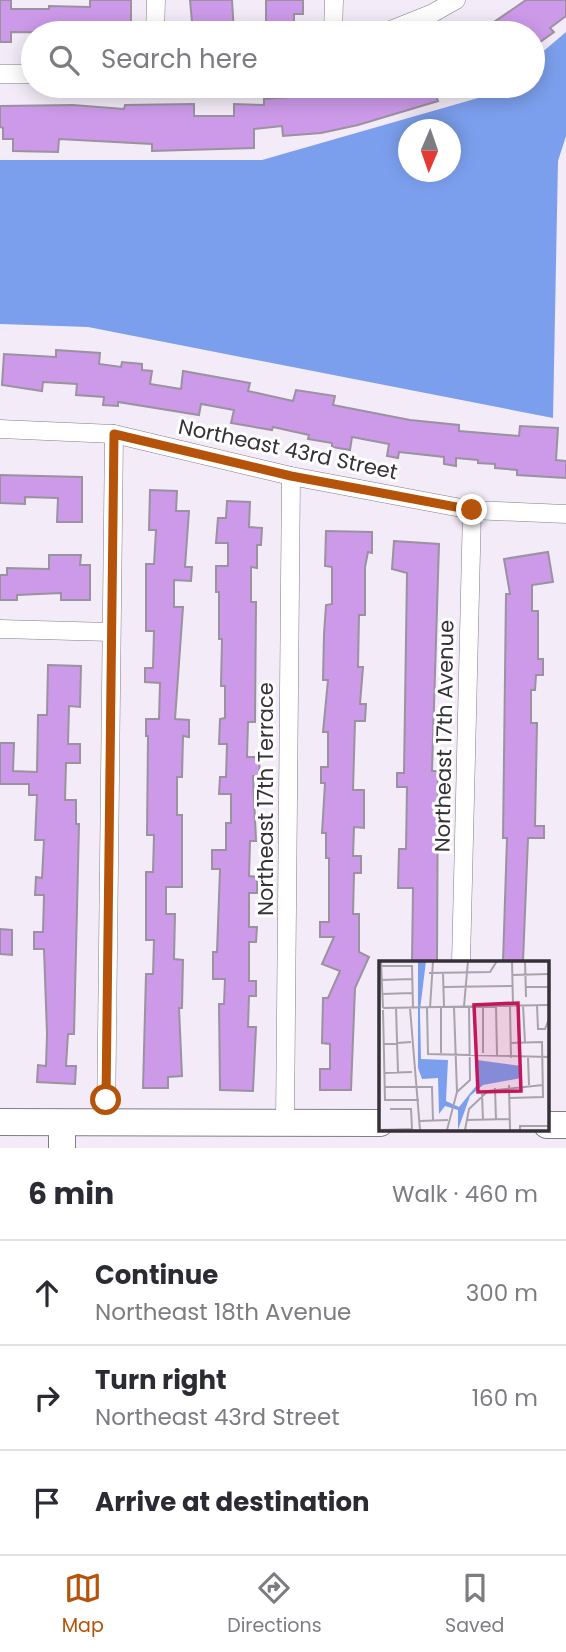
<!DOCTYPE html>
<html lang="en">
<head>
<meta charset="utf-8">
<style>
	:root { --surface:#fff; --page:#f7f7f7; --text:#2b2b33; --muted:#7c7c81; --line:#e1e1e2; --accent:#b45309 }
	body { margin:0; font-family:Poppins,sans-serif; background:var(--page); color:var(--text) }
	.compass { position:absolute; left:398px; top:119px; width:63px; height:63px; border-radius:50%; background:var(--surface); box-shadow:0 4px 18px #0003; rotate:182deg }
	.stop { position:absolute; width:21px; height:21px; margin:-16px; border:5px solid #b45309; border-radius:50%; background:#fff }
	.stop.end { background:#b45309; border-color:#fff; box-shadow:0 2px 7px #0008 }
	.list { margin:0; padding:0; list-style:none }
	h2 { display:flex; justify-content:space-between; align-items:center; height:91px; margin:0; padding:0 28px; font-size:30px }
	h2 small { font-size:23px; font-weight:400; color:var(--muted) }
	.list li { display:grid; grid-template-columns:46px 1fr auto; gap:21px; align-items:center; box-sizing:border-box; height:105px; padding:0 28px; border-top:2px solid var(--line) }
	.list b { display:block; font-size:26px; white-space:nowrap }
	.list p { margin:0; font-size:23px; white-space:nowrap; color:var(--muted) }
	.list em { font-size:23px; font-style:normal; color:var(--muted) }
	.icon { flex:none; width:38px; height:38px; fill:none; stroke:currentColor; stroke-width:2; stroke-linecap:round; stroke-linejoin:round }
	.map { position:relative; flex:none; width:566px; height:1148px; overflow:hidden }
	.search { position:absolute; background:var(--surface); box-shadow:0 4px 18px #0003; left:21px; right:21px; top:21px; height:77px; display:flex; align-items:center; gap:18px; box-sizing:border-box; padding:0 24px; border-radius:38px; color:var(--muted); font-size:26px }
	.sheet { height:406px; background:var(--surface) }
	nav { display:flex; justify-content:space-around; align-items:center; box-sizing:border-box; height:98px; border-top:2px solid var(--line); background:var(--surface); font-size:19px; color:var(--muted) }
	nav a { display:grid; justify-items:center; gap:4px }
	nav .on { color:var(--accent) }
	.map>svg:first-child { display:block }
	.water { fill:#7c9fed; fill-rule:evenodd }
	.building { fill:#cc9ae9; stroke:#9a929e; stroke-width:2 }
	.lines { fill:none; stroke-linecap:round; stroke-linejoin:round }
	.street-casing { stroke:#837c88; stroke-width:19 }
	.secondary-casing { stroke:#837c88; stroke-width:28 }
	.street { stroke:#fff; stroke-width:18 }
	.secondary { stroke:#fff; stroke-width:26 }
	.route { stroke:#b45309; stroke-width:9 }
	.labels { text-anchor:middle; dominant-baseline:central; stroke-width:6; stroke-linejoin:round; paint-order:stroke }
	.street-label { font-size:21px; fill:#353237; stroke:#fff }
	.inset-road { fill:none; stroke:#a7a2ab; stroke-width:2 }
	.view { fill:#c2185b; fill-opacity:0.15; stroke:#c2185b; stroke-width:3.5 }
	.inset-edge { fill:none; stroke:#353237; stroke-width:3.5 }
</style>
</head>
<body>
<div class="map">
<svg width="566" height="1148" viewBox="0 0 566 1148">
	<rect width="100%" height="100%" fill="#f3ecf8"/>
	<!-- water -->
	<path class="water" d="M566,32V136L558,161L553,418L88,327L0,324V160H262L492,94L502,86H533V60ZM408,130H450V172H408Z"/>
	<!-- building -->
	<g class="building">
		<path d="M0,0H11V9H49V6L90,7V0H131V33L11,32V42H0Z"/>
		<path d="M190,0H232L234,33H193Z"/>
		<path d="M266,0H303V14H294V31H266Z"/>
		<path d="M526,0H566V16L550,28L554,32L533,47V33H478Z"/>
		<path d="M336,86L337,93L370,86H433L438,101L358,125L321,133L283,136L282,126L254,129V148L152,151V144L59,139L58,152L13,151V139H3V128L0,127V106L73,105L124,109L125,105L194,104V116H234V104L264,105V99L314,95V91Z"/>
		<path d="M56,350L100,353L99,364L121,367L122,362L142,364V370L152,371L150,384L181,389L183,371L250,383L248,391L293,401L296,390L335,396L333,405L410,420L459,425V431L519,436L520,426L558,428L556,460L566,461V478L517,475V470L495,468V464L478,463V460L456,458V466L444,464V457L399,452L398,458L387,456L389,444L352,437L350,450L332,447V443L308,439L309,435L273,427L272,430L231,423L234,410L201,404L199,415L118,402V406L103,405L104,397L76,395L77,384L43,382L42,391L2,385L4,354L56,357Z"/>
		<path d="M0,475L82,477V522H57L58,498L25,497V504L0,503Z"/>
		<path d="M150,490L177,491L176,511H189L185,567H192L191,581L174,580V607H183L175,719L189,720V737L183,736L182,777H177V815H182V887H166V914H175L174,959L183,960L182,1008H179L182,1076L168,1077V1088H143L146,974H153L154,940H146V872H153L154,835H147L148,736H146V719H159L160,683L145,682V668H153L154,631H146V564H154L156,530H149Z"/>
		<path d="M227,501L250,502L249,527L262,528L261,545H257V568L251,567V602H256L255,722H248L247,757H260L259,776H253L256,841H250L249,876L257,877V893H249V927H257L256,942H249V981H256V996H249L248,1027H256L253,1091L220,1090L219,1004H224L225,979H213V952H217L220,869H212V850H226V823H231V794H219L220,777H226L227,744H219L220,719L225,718V686H221L222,639H219V592H216V566H228V543H216L218,518H226Z"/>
		<path d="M326,531L372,532V553L368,552L365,567V615H359L358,667H363L360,704H366L365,721H355L353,790H364V828L354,827L353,856H361V873H354L353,914H359V952L369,957L355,988L351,1090H320V1069H330V1044L322,1043L323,998H328L340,971L322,964L334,937H320V922H329V858H326V833H322L325,783H321V767H328V732H323L328,680H323L324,634L326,605L332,604V567L325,566Z"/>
		<path d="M394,541L439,544L432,771H438L437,962H412L413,888H398L399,849H406L407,787H397V773H404L407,573L392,569Z"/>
		<path d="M548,552L553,582L532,585V611H538V659H543V675H536L535,690H531V723H537L535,826H544V838H528L523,962H503L507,838H503L506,594H510L504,559Z"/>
		<path d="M49,555H81L80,565H90V600H61V593L17,595V600H0V575H7V568L49,569Z"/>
		<path d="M48,665L81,666L80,707L69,706L68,744H80V763H66L65,800H76V824H79L74,1034H68L66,1066H76L75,1084L37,1082L38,1065L46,1066L47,1034L44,949H34V932H43L44,895H35L36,877L42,878L44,840H35L37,795H29V784H0V743H14L13,771L37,772L38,715H47Z"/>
		<path d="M0,929L12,930V955L0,954Z"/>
	</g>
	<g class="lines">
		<defs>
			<g id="street">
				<path d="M155,33L156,0"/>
				<path d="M333,33L334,0"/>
				<path d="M383,33L433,13L456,0"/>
				<path d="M0,74H33"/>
				<path d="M0,429L114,434L291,476L472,510L566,514"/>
				<path d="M0,629L111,632"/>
				<path d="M461,962L472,510"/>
				<path d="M106,1122L114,434"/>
				<path d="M285,1122L291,476"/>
			</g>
			<g id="secondary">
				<path d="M0,1122L380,1123"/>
				<path d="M547,1125H566"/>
				<path d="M62,1148V1123"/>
			</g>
		</defs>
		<!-- street casing -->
		<use href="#street" class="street-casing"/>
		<!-- secondary casing -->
		<use href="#secondary" class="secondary-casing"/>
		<!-- street -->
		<use href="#street" class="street"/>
		<!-- secondary -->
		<use href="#secondary" class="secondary"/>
	</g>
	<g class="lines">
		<!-- route -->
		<path class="route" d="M106,1100L114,434L291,476L472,510"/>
	</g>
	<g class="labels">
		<!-- street labels -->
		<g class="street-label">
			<text transform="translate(288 449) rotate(12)">Northeast 43rd Street</text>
			<text transform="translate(444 736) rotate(-89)">Northeast 17th Avenue</text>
			<text transform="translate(265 799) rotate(-90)">Northeast 17th Terrace</text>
		</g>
	</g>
	<!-- overview -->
	<g transform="translate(379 961)">
		<rect width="170" height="170" fill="#f3ecf8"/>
		<path d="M39,0H47L41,49L42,98L69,99L67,140L80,146L97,125L98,99L142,105V117L104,124L91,135L79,169V149L66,145L60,153L59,117L43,118L39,107Z" fill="#7c9fed"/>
		<path class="inset-road" d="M2,0L4,47M133,0L134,44M146,0L147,36M2,5H33L34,47M50,12L111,11L118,0M64,12L65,46M133,14L170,13M2,19L33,18M65,26L133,25M146,26H170M3,33L33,32M144,44L146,82M158,44L159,68H166L170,58M85,45L89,0M104,45V92M117,45L118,94M131,45L132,97M62,46V92M4,47L170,44M17,47L19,111M31,47L41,169M48,47L49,93L170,96M51,47L54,0M4,49L6,139H40M4,83L32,81M149,97L150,124M5,112L33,111M130,124L131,169M6,126H53L54,160M116,127L117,159M78,131L91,119L90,46M103,133L104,159M130,137L164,136L163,81L131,82M87,159L130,158M41,160L69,159M0,169L33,168L32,148H11M68,169L78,131L75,46M86,169L90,148L109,130L164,124M141,169V165H170"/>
		<path class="view" d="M139,42L142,130L99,131L95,44Z"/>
		<rect width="170" height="170" class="inset-edge"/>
	</g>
</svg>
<svg class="compass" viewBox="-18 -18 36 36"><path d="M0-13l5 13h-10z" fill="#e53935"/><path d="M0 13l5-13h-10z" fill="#7c7c81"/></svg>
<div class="stop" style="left:106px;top:1100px"></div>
<div class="stop end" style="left:472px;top:510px"></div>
<div class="search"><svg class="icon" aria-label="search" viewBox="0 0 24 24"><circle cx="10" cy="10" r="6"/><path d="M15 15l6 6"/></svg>Search here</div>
</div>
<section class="sheet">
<h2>6 min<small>Walk · 460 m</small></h2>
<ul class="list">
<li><svg class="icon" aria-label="ahead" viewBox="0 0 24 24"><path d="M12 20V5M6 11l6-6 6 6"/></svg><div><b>Continue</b><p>Northeast 18th Avenue</p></div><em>300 m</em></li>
<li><svg class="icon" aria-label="right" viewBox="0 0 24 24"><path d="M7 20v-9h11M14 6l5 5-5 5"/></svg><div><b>Turn right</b><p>Northeast 43rd Street</p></div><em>160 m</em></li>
<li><svg class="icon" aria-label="arrive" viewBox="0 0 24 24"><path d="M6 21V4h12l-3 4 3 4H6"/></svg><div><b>Arrive at destination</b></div></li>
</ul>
</section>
<nav>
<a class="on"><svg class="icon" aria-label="map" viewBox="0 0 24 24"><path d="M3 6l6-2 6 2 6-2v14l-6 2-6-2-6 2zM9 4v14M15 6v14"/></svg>Map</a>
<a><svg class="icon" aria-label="directions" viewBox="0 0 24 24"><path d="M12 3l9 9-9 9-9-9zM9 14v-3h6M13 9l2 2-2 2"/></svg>Directions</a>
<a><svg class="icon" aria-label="saved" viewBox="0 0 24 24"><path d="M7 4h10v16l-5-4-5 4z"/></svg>Saved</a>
</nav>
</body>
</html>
